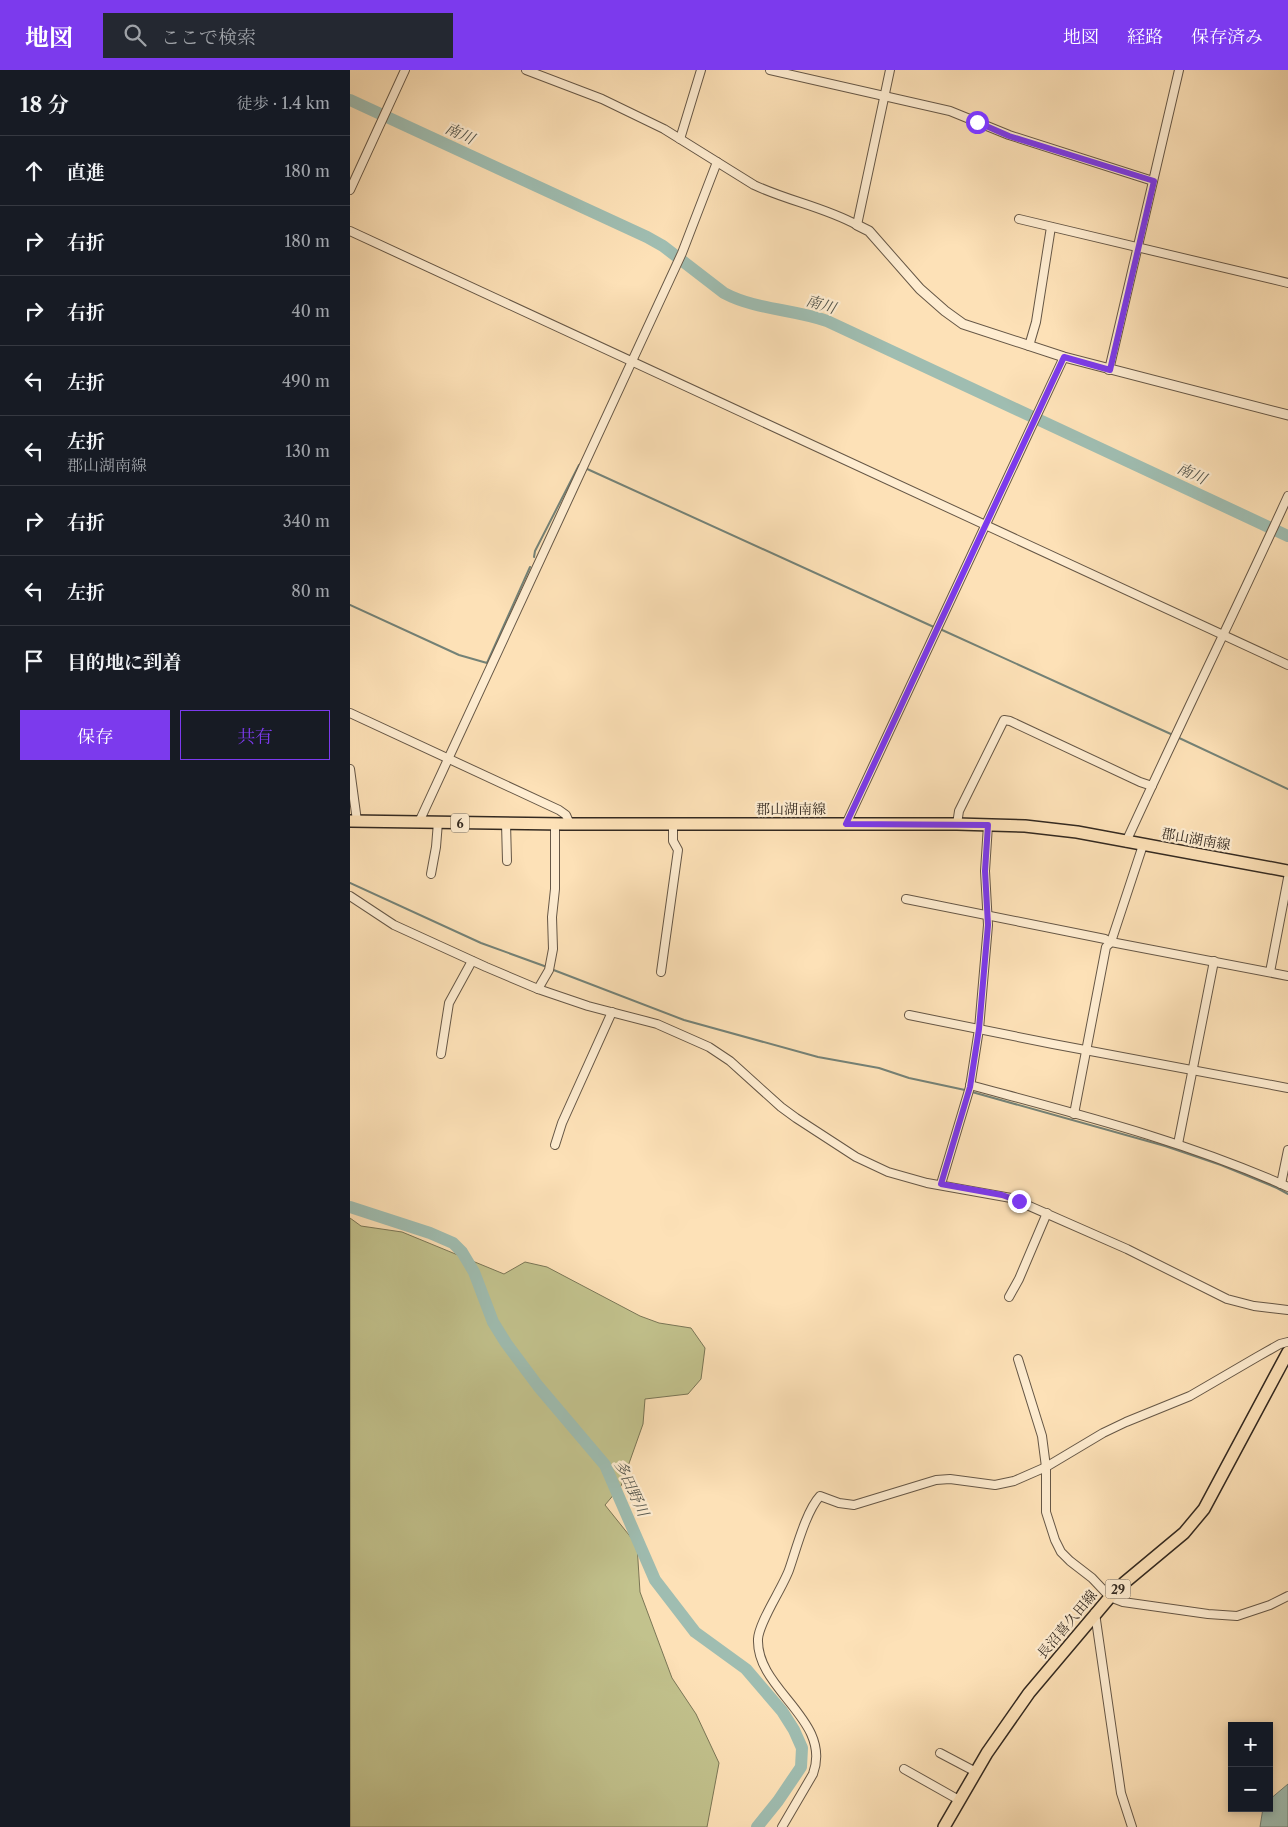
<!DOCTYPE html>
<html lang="ja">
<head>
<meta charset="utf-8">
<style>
	:root { --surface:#171b24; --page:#242831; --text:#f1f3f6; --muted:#9ea1a6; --line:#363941; --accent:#7c3aed }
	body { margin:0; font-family:"Libre Caslon Text","Noto Serif JP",serif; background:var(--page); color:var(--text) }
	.controls { position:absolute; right:15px; bottom:15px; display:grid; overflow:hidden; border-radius:0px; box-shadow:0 2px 8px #0003 }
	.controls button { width:45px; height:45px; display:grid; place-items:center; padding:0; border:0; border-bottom:1px solid var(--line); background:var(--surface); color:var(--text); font:25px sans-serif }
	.stop { position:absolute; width:15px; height:15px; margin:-11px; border:4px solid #7c3aed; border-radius:50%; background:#fff }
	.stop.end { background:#7c3aed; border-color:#fff; box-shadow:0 1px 5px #0008 }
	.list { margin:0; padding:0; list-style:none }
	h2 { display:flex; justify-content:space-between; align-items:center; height:65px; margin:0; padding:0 20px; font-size:21px }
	h2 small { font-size:16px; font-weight:400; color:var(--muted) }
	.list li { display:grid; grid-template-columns:32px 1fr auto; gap:15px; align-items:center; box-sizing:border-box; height:70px; padding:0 20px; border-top:1px solid var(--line) }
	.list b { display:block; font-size:19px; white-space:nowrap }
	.list p { margin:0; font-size:16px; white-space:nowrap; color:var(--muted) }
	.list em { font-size:16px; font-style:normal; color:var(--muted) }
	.actions { display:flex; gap:10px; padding:15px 20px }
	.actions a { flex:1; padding:11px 0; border:1px solid var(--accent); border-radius:0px; text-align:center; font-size:18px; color:var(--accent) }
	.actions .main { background:var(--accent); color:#fff }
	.icon { flex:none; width:28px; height:28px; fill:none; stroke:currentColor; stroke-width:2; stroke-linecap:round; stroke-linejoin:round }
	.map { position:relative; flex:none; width:938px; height:1757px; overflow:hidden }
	header { display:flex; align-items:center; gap:30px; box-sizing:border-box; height:70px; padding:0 25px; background:var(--accent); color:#fff }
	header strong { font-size:24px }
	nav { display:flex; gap:28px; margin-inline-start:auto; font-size:18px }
	.search { width:350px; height:45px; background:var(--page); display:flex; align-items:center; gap:12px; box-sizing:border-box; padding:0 18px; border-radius:0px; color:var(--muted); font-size:19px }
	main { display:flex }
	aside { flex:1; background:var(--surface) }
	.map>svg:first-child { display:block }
	.green { fill:#c2c28d; stroke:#7a7656 }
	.water { fill:#9fbdb1; stroke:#748277 }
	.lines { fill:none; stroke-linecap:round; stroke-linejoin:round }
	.stream { stroke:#748277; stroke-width:2 }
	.river { stroke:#9fbdb1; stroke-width:12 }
	.minor-casing { stroke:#665746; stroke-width:10 }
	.tertiary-casing { stroke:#665746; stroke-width:11 }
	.primary-casing { stroke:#332920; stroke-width:14 }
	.minor { stroke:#feecd0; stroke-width:8 }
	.tertiary { stroke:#feecd0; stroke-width:9 }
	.primary { stroke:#fde1b7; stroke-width:11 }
	.route { stroke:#7c3aed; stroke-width:6 }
	.labels { text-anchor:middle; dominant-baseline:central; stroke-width:4.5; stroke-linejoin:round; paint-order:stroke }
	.shield { fill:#feecd0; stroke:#706455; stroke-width:1 }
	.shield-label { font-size:12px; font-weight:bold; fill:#332920 }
	.street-label { font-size:14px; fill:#332920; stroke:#feecd0 }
	.water-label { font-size:15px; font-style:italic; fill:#53554c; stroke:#feecd0 }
</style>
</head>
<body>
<header>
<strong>地図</strong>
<div class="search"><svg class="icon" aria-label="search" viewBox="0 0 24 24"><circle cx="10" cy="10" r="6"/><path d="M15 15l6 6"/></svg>ここで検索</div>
<nav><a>地図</a><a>経路</a><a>保存済み</a></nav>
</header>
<main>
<aside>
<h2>18 分<small>徒歩 · 1.4 km</small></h2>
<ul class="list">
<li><svg class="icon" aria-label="ahead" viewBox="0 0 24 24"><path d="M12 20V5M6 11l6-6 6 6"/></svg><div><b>直進</b></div><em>180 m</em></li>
<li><svg class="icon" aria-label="right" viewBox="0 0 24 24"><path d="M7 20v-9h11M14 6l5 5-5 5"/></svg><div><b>右折</b></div><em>180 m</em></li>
<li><svg class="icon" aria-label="right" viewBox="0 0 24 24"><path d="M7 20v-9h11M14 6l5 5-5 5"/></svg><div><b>右折</b></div><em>40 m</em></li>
<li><svg class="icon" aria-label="left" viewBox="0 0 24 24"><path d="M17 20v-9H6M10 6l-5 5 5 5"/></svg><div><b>左折</b></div><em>490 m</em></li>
<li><svg class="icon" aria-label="left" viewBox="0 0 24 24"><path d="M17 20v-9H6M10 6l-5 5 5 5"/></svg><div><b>左折</b><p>郡山湖南線</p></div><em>130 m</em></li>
<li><svg class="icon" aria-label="right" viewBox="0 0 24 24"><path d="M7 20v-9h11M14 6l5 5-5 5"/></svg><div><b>右折</b></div><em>340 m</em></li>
<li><svg class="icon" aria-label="left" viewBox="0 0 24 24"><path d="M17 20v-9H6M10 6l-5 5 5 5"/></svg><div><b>左折</b></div><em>80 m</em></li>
<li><svg class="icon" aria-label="arrive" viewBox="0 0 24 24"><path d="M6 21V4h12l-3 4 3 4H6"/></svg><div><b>目的地に到着</b></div></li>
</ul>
<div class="actions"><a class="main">保存</a><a>共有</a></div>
</aside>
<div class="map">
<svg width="938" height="1757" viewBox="0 0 938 1757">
	<rect width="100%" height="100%" fill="#fde1b7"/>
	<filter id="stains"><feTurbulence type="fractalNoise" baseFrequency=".004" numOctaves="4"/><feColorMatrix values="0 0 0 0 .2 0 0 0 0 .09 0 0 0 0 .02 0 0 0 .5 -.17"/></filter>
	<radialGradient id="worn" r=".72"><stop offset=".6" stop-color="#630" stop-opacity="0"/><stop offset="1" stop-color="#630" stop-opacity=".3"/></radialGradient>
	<!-- green -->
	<path class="green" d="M0,1148L11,1156L52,1162L154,1204L175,1192L197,1197L290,1246L309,1253L341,1258L355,1278L351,1309L338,1324L295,1329L293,1354L271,1416L255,1435L287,1475L290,1522L322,1608L346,1644L369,1693L357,1757H0Z"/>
	<!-- water -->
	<path class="water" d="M938,1714V1757H910L913,1738H919V1730Z"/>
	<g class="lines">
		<!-- stream -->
		<g class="stream">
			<path d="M235,398L586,558"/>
			<path d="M184,487L185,481L229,395L231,396"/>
			<path d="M0,535L109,585L137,593L180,497"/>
			<path d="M590,559L823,665"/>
			<path d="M827,667L938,719"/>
			<path d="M0,813L131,873L197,897"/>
			<path d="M201,899L334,950L468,987L529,998L559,1008L615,1020"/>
			<path d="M622,1022L815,1076L871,1095L927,1118L938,1124"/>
		</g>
		<!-- river -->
		<g class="river">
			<path d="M0,30L297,167L313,176L374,223C406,240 443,239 477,251L938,466"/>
			<path d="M0,1137L80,1163L103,1173L112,1182L124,1202L143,1252L156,1273L188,1316L255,1395L305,1510L345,1562L396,1599L432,1641L444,1660L452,1678L451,1697L428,1731L407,1757"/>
		</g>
		<defs>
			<g id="minor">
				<path d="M176,0L252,29L314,59L404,115C438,131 474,137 507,155L540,0"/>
				<path d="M420,0L600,41L659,65L803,111"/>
				<path d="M330,69L351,0"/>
				<path d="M0,120L55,0"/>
				<path d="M669,149L938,213"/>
				<path d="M0,161L938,595"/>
				<path d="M679,276L686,252L701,157"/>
				<path d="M759,300L829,0"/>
				<path d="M0,643L209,740L216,745L220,754"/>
				<path d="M0,699L7,751"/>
				<path d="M69,752L332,183L367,92"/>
				<path d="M156,753L157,791"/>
				<path d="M496,754L714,287"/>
				<path d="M607,754L609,741L654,650L660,651L790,712L802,716"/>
				<path d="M776,772C829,656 885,542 938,426"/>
				<path d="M81,804L86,777L88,752"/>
				<path d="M0,826L44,855L136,897L188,919L238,936L307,954L359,977L380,991L431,1037L446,1048L506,1087L538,1102L577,1113L661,1128L777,1179L877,1229L904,1236L938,1240"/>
				<path d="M556,829L755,869L761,872L938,906"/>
				<path d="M311,902L328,780L323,771V754"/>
				<path d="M920,902L938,808"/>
				<path d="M188,919L199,900L203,879L202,847L205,819V754"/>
				<path d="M559,945L703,974L938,1018"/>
				<path d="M91,984L99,933L122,891"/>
				<path d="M620,1015C727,1044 836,1071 938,1117"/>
				<path d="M724,1044L756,877L761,872L793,775"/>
				<path d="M828,1074L864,891"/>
				<path d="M205,1075L212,1053L262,942"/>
				<path d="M591,1114L620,1017L629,959L638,855L635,801L638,755"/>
				<path d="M931,1114L938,1080"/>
				<path d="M659,1227L669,1209L697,1143"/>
				<path d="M668,1289L692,1366L696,1397V1442L705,1470L711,1482L720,1491L742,1508L760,1527L773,1532L858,1544L887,1546L920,1535L938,1526"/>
				<path d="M745,1543L771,1723L782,1757"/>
				<path d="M590,1683L626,1702"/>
				<path d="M554,1699L609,1730"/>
				<path d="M432,1757L463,1704C483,1650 406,1620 408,1569C409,1552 432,1519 439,1500C446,1480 456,1441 470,1426L489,1433L504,1435L586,1410L600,1409L645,1415L664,1411L696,1397L753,1363L776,1352L840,1326L907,1287L930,1274L938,1272"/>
			</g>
			<path id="tertiary" d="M507,155L519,161L570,219L595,241L613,254L714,287L938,345"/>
			<g id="primary">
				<path d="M0,751L214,754H607L675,756L727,762L938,801"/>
				<path d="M594,1757L637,1683L679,1623L760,1527L774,1513L834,1463L854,1439L938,1282"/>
			</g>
		</defs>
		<!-- minor casing -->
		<use href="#minor" class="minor-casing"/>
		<!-- tertiary casing -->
		<use href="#tertiary" class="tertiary-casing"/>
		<!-- primary casing -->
		<use href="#primary" class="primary-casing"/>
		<!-- minor -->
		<use href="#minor" class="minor"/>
		<!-- tertiary -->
		<use href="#tertiary" class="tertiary"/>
		<!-- primary -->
		<use href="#primary" class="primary"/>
	</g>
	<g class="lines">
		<!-- route -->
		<path class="route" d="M627,52L659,66L804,111L760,300L714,287L496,754L638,755L635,801L638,855L629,959L620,1017L591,1114L652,1125L669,1131"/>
	</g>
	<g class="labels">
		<!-- shield labels -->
		<g class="shield">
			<rect x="101" y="743.5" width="18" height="19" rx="4"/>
			<rect x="755.5" y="1509.5" width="25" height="19" rx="4"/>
		</g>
		<g class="shield-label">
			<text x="110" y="753">6</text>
			<text x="768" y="1519">29</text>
		</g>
		<!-- street labels -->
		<g class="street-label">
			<text x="441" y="739">郡山湖南線</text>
			<text transform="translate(846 769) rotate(10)">郡山湖南線</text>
			<text transform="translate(717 1554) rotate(-50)">長沼喜久田線</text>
		</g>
		<!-- water labels -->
		<g class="water-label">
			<text transform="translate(110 63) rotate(25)">南川</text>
			<text transform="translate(471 234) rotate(17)">南川</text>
			<text transform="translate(842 403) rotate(25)">南川</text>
			<text transform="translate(282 1418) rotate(65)">多田野川</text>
		</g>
	</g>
	<rect width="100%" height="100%" filter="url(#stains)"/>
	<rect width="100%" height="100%" fill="url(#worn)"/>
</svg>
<div class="controls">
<button>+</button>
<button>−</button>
</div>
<div class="stop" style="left:627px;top:52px"></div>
<div class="stop end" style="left:669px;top:1131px"></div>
</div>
</main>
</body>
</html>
